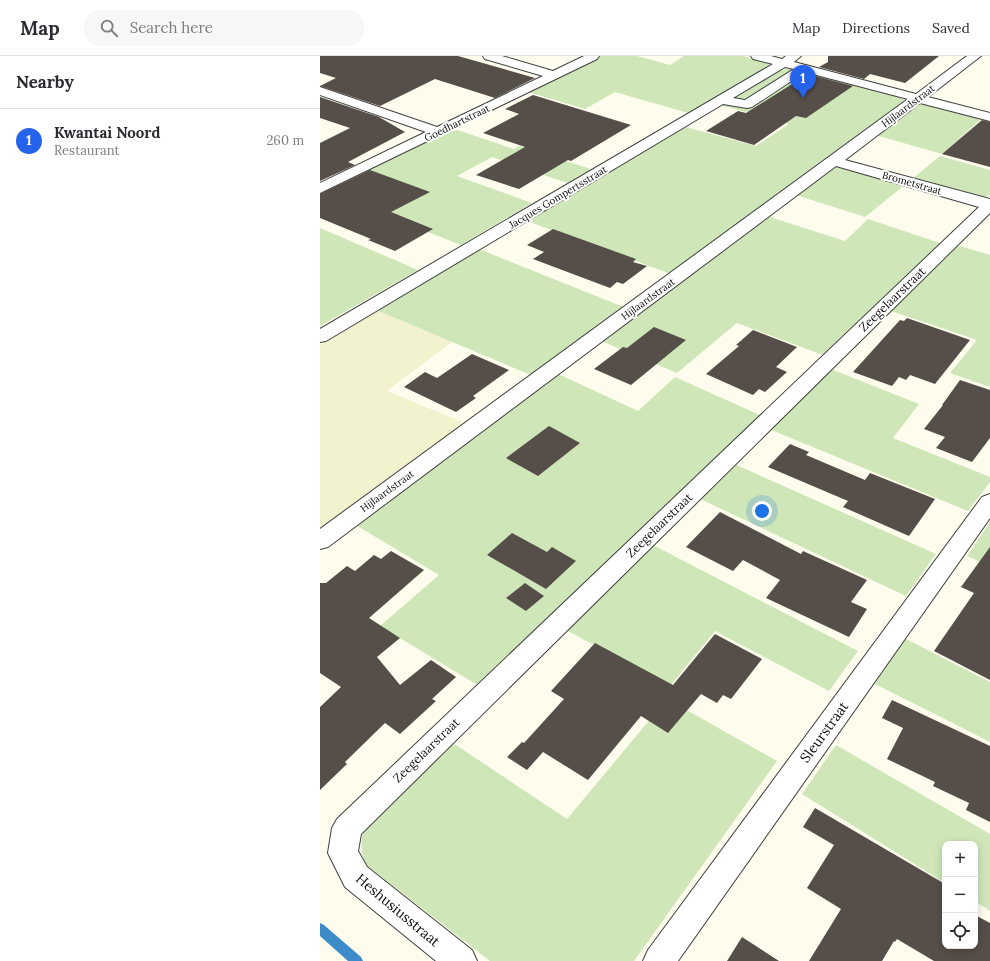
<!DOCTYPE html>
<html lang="en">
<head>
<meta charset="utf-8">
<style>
	:root { --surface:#fff; --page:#f7f7f7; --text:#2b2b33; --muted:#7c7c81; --line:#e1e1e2; --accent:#2563eb }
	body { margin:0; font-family:Lora,serif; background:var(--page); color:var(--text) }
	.controls { position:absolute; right:12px; bottom:12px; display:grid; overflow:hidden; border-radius:8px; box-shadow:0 2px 10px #0003 }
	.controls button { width:36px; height:36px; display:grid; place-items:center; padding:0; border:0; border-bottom:1px solid var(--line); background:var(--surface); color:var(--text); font:20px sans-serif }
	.you { position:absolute; left:442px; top:455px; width:14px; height:14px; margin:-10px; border:3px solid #fff; border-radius:50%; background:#1a73e8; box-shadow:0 0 0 6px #1a73e833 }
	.badge { display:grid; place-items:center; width:26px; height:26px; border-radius:50%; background:var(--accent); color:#fff; font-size:13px; font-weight:700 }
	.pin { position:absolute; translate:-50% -33px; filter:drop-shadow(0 1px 2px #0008) }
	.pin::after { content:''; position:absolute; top:21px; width:14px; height:12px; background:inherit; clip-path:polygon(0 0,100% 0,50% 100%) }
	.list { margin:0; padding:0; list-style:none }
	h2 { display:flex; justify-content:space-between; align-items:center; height:52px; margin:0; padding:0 16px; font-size:17px }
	h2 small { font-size:13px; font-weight:400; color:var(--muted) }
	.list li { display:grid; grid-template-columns:26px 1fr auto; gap:12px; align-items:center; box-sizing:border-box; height:64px; padding:0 16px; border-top:1px solid var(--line) }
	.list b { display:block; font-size:15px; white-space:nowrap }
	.list p { margin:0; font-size:13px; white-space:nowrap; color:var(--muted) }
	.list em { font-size:13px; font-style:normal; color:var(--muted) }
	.icon { flex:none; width:22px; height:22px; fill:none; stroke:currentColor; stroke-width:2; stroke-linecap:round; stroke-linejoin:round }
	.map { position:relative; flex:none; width:670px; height:905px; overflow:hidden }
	header { display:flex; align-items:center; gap:24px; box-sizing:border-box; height:56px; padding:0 20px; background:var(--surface); border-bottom:1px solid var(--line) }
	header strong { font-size:19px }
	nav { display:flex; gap:22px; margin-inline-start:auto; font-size:14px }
	.search { width:280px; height:36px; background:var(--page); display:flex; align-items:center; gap:10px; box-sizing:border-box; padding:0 14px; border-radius:16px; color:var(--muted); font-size:15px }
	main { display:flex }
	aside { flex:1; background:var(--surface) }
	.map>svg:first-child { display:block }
	.farmland { fill:#f3f2ce }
	.green { fill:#cfe7b8 }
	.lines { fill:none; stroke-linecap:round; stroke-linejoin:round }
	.stream { fill:#3d8cc9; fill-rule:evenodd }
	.building { fill:#554e49 }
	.minor-casing { stroke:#404040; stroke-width:2 }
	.minor { fill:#fff; fill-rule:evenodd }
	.labels { text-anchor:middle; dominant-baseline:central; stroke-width:4; stroke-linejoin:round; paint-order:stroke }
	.far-street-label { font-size:10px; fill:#0d0d0d; stroke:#fff }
	.street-label { font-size:12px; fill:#0d0d0d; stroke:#fff }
	.near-street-label { font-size:14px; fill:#0d0d0d; stroke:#fff }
</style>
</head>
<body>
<header>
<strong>Map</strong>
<div class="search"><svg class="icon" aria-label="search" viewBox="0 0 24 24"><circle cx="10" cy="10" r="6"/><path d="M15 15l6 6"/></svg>Search here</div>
<nav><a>Map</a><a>Directions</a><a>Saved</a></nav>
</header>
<main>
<aside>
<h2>Nearby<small></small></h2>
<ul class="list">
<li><span class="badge">1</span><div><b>Kwantai Noord</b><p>Restaurant</p></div><em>260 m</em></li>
</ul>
</aside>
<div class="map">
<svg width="670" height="905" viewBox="0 0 670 905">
	<rect width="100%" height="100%" fill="#fefced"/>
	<!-- farmland -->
	<path class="farmland" d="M56,254L132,286L67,335L147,368L0,477V288Z"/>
	<!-- green -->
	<g class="green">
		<path d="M279,0H317L350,9L364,0H423L449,8V10L368,57L295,36L265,53L208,36Z"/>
		<path d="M472,12L579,40L584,44L583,48L351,218L207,165L366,71L436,90L469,68L400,49L457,15Z"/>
		<path d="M599,48H607L662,62L622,98L555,79L593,51Z"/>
		<path d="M132,72L194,93L199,90L271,113L247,127L172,101L137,120L212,147L141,189L64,159L105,136L45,115Z"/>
		<path d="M620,100L670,114V138L662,143L592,123Z"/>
		<path d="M520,110L586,128L545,161L476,139L511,112Z"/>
		<path d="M447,160L525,185L548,163L620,187L503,299L417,267L357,317L279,284Z"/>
		<path d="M0,172L98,214L0,270Z"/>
		<path d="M636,189L670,199V331L630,317L657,284L568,254Z"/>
		<path d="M159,193L306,252L213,320L56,254Z"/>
		<path d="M511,313L599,348L573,382L670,421V426L648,455L449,373Z"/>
		<path d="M234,316L318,355L355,321L442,360L159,630L60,570L119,519L34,468Z"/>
		<path d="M412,407L616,498L586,540L378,442Z"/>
		<path d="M670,466V510L647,500Z"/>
		<path d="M331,488L538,595L509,635L395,575L350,630L246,574Z"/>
		<path d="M584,582L670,626V686L555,628Z"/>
		<path d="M347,643L457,705L314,905H170L45,808C39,789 41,780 48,762L127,683L247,763Z"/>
		<path d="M516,689L670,778V855L655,845V788H625V827L482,738Z"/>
	</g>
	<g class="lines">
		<!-- stream -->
		<path class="stream" d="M0,867L4,869L41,901L43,905H28L0,880Z"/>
	</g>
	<!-- building -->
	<g class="building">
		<path d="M0,0H138L215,22L175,42L115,23L60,50L0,30L16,22L0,17Z"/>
		<path d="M508,0H619L585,27L550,18L544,23L499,11L508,6Z"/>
		<path d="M488,18L533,30L486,62L476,60L434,89L386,75L418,55L426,57Z"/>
		<path d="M213,39L311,69L251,105L248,104L199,133L156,119L205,91L163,77L199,58L185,53Z"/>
		<path d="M0,41L59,61L85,76L28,106L35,109L0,125V87L30,72L0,62Z"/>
		<path d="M662,64L670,66V111L622,98Z"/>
		<path d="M50,114L110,136L71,156L113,173L75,195L48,184L51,183L0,162V138Z"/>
		<path d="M233,173L316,203L313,206L327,210L303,228L297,226L290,232L213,203L224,196L207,189Z"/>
		<path d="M587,262L650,284L615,328L590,319L586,324L579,321L572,330L533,316L580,264L584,265Z"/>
		<path d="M334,271L366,284L311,329L274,313L303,291L307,292Z"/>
		<path d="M433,274L477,291L456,311L467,316L445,336L439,333L433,339L386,318L419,290L416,289Z"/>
		<path d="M152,298L189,314L153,340L156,342L136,356L84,331L105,316L117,322Z"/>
		<path d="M640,324L670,334V382L652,406L616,392L625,381L604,373L623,349H622Z"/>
		<path d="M229,370L260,387L218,420L186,402Z"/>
		<path d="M470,388L489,396L486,399L545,424L550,417L615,443L589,480L523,451L528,445L448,411Z"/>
		<path d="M400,456L481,498L483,495L547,524L531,546L547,553L529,581L446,542L460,524L423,504L413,515L366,491Z"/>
		<path d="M192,477L227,496L232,491L256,505L226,533L167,499Z"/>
		<path d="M670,491V624L614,595L654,537L641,531Z"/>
		<path d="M71,495L104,514L49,562L80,582L57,601L80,629L111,604L136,621L112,643L116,645L80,678L65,667L25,706L27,708L0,734V651L21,631L0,617V527H6L27,510L35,515L54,499L61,503Z"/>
		<path d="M205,527L224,540L206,555L186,542Z"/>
		<path d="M395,578L442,603L411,643L403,639L397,647L381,638L348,677L321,660L268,724L223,696L207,714L187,701L202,686L204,687L244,643L231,635L275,587L353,629Z"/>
		<path d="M572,644L670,690V766L646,754L649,747L613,730L615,726L567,703L583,672L562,662Z"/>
		<path d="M495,752L625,828V890H655V859L670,867V905H614L577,883L575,886L574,885L562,905H489L521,853L487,832L514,789L483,771Z"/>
		<path d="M422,881L459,905H407Z"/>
	</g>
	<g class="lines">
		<defs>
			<g id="minor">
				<path d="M163,0H182L233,15L264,0H279L277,3L0,137V127L106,76L0,39V31L117,71L223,20L165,3Z"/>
				<path d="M431,0H451L462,3L466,0H481L474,6L596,38L647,0H661L608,41L670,57V65L600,47L525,104L670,143V157L41,778L38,795L47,811L152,894L157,905H116L25,831L8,797L12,772L17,763L659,151L516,110L8,491L0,493V473L588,43L485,16L432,51L427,52L403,48L6,285L0,286V273L453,8L433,3ZM465,11L474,13L425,44L413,42Z"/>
				<path d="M670,438V462L358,905H323L328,894L662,441Z"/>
			</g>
		</defs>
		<!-- minor casing -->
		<use href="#minor" class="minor-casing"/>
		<!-- minor -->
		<use href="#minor" class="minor"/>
	</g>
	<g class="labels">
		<!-- far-street labels -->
		<g class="far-street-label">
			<text transform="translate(588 50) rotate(-37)">Hijlaardstraat</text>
			<text transform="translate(137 67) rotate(-26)">Goedhartstraat</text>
			<text transform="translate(592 127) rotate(16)">Brometstraat</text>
			<text transform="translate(238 141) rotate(-31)">Jacques Gompertsstraat</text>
			<text transform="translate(328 243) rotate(-36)">Hijlaardstraat</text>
			<text transform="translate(67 435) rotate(-36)">Hijlaardstraat</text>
		</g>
		<!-- street labels -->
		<g class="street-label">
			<text transform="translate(572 243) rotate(-44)">Zeegelaarstraat</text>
			<text transform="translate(339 469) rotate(-44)">Zeegelaarstraat</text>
			<text transform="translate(106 694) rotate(-44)">Zeegelaarstraat</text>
		</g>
		<!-- near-street labels -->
		<g class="near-street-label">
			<text transform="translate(504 676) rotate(-54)">Sleurstraat</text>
			<text transform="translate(78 854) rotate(40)">Heshusiusstraat</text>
		</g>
	</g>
</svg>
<div class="controls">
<button>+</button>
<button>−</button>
<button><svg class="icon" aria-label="locate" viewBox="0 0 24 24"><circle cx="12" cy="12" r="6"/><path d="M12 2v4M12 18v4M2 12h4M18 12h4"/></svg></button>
</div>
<div class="you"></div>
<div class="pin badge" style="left:483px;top:42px">1</div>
</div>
</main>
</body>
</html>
